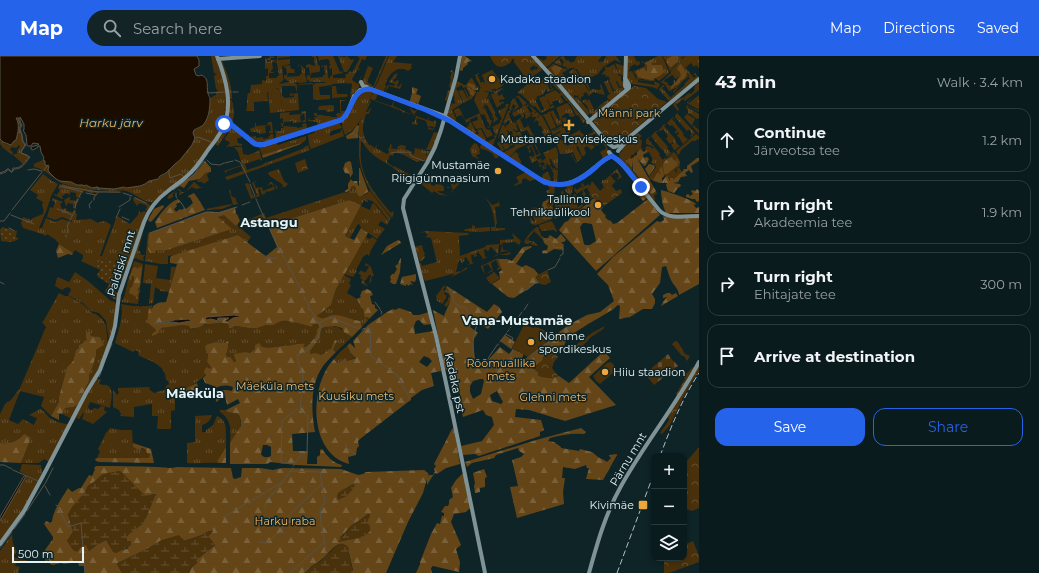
<!DOCTYPE html>
<html lang="en">
<head>
<meta charset="utf-8">
<style>
	:root { --surface:#0a1b1d; --page:#132426; --text:#f1f3f6; --muted:#99a1a4; --line:#2a393b; --accent:#2563eb }
	body { margin:0; font-family:Montserrat,sans-serif; background:var(--page); color:var(--text) }
	.controls { position:absolute; right:12px; bottom:12px; display:grid; overflow:hidden; border-radius:8px; box-shadow:0 2px 6px #0003 }
	.controls button { width:36px; height:36px; display:grid; place-items:center; padding:0; border:0; border-bottom:1px solid var(--line); background:var(--surface); color:var(--text); font:20px sans-serif }
	.scale { position:absolute; left:12px; bottom:10px; width:72px; box-sizing:border-box; padding-left:4px; border:2px solid #e5f2f4; border-top:0; font-size:11px; line-height:14px; white-space:nowrap; color:#e5f2f4; -webkit-text-stroke:3px #0e2427; paint-order:stroke }
	.stop { position:absolute; width:12px; height:12px; margin:-9px; border:3px solid #2563eb; border-radius:50%; background:#fff }
	.stop.end { background:#2563eb; border-color:#fff; box-shadow:0 1px 4px #0008 }
	.list { margin:0; padding:0; list-style:none }
	h2 { display:flex; justify-content:space-between; align-items:center; height:52px; margin:0; padding:0 16px; font-size:17px }
	h2 small { font-size:13px; font-weight:400; color:var(--muted) }
	.list li { display:grid; grid-template-columns:26px 1fr auto; gap:12px; align-items:center; box-sizing:border-box; height:64px; margin:0 8px 8px; padding:0 8px; border:1px solid var(--line); border-radius:12px }
	.list b { display:block; font-size:15px; white-space:nowrap }
	.list p { margin:0; font-size:13px; white-space:nowrap; color:var(--muted) }
	.list em { font-size:13px; font-style:normal; color:var(--muted) }
	.actions { display:flex; gap:8px; padding:12px 16px }
	.actions a { flex:1; padding:9px 0; border:1px solid var(--accent); border-radius:12px; text-align:center; font-size:14px; color:var(--accent) }
	.actions .main { background:var(--accent); color:#fff }
	.icon { flex:none; width:22px; height:22px; fill:none; stroke:currentColor; stroke-width:2; stroke-linecap:round; stroke-linejoin:round }
	.map { position:relative; flex:none; width:699px; height:517px; overflow:hidden }
	header { display:flex; align-items:center; gap:24px; box-sizing:border-box; height:56px; padding:0 20px; background:var(--accent); color:#fff }
	header strong { font-size:19px }
	nav { display:flex; gap:22px; margin-inline-start:auto; font-size:14px }
	.search { width:280px; height:36px; background:var(--page); display:flex; align-items:center; gap:10px; box-sizing:border-box; padding:0 14px; border-radius:22px; color:var(--muted); font-size:15px }
	main { display:flex }
	aside { flex:1; background:var(--surface) }
	.map>svg:first-child { display:block }
	.grass { fill:url(#grass-tufts); fill-rule:evenodd }
	.forest { fill:url(#forest-firs); fill-rule:evenodd }
	.wetland { fill:url(#wetland-marsh) }
	.cemetery { fill:url(#cemetery-stones) }
	.park { fill:url(#park-crowns) }
	.garden { fill:url(#garden-dots) }
	.pitch { fill:#49310c }
	.water { fill:#1a0d00; stroke:#575249 }
	.lines { fill:none; stroke-linecap:round; stroke-linejoin:round }
	.stream { stroke:#575249; stroke-width:1 }
	.major { stroke:#7f9396; stroke-width:4 }
	.rail { stroke:#b1c0c2; stroke-width:1; stroke-dasharray:6 3; stroke-linecap:butt }
	.route { stroke:#2563eb; stroke-width:5 }
	.poi-dot { fill:#eea73c; stroke:#0e2427; stroke-width:1.5 }
	.labels { text-anchor:middle; dominant-baseline:central; stroke-width:3; stroke-linejoin:round; paint-order:stroke }
	.poi-label { font-size:11px; fill:#e5f2f4; stroke:#0e2427; text-anchor:start }
	.park-label { font-size:11px; fill:#f5b864; stroke:#0e2427 }
	.street-label { font-size:11px; fill:#e5f2f4; stroke:#0e2427 }
	.water-label { font-size:12px; font-style:italic; fill:#efb25f; stroke:#0e2427 }
	.quarter-label { font-size:13px; font-weight:bold; fill:#e5f2f4; stroke:#0e2427 }
</style>
</head>
<body>
<header>
<strong>Map</strong>
<div class="search"><svg class="icon" aria-label="search" viewBox="0 0 24 24"><circle cx="10" cy="10" r="6"/><path d="M15 15l6 6"/></svg>Search here</div>
<nav><a>Map</a><a>Directions</a><a>Saved</a></nav>
</header>
<main>
<div class="map">
<svg width="699" height="517" viewBox="0 0 699 517">
	<defs>
		<pattern id="grass-tufts" width="24" height="20" patternUnits="userSpaceOnUse"><rect width="24" height="20" fill="#49310c"/><path d="M3 7l-1-3M5 7V3M7 7l1-3M15 17l-1-3M17 17v-4M19 17l1-3" fill="none" stroke="#634f30"/></pattern>
		<pattern id="forest-firs" width="22" height="20" patternUnits="userSpaceOnUse"><rect width="22" height="20" fill="#644517"/><path d="M5 1l3.5 6h-7zM16 11l3.5 6h-7z" fill="#7a6039"/></pattern>
		<pattern id="wetland-marsh" width="20" height="14" patternUnits="userSpaceOnUse"><rect width="20" height="14" fill="#49310c"/><path d="M1 5h8M5 5V1M11 12h8M15 12V8" fill="none" stroke="#634f30"/></pattern>
		<pattern id="cemetery-stones" width="16" height="16" patternUnits="userSpaceOnUse"><rect width="16" height="16" fill="#49310c"/><path d="M2 7V4a2 2 0 0 1 4 0v3zM10 15v-3a2 2 0 0 1 4 0v3z" fill="#634f30"/></pattern>
		<pattern id="park-crowns" width="20" height="18" patternUnits="userSpaceOnUse"><rect width="20" height="18" fill="#49310c"/><path d="M2 6a3 3 0 1 1 6 0M12 15a3 3 0 1 1 6 0" fill="none" stroke="#634f30"/></pattern>
		<pattern id="garden-dots" width="8" height="8" patternUnits="userSpaceOnUse"><rect width="8" height="8" fill="#49310c"/><path d="M2 2h.1M6 6h.1" fill="none" stroke="#634f30" stroke-width="1.8" stroke-linecap="round"/></pattern>
	</defs>
	<rect width="100%" height="100%" fill="#0e2427"/>
	<!-- grass -->
	<g class="grass">
		<path d="M211,0H215L221,16L220,17H222L227,41L226,53H224L225,54H226L225,56L217,80L197,109L154,146C144,148 135,137 126,135C121,134 115,135 110,135C95,134 78,133 64,128C53,123 46,113 34,111V108L43,104L49,110L48,114L61,124L71,126L75,128L97,131L107,133H114L145,128L149,125L158,123C160,120 162,120 165,118C169,115 171,111 174,108C184,100 190,93 195,81L192,77L194,74L201,71L208,61L210,52V43L212,41L216,39V36L218,34L216,33L214,20L217,18L214,17Z"/>
		<path d="M269,0L276,1H274V2H271V4H267V6L271,5V4H276L272,7L273,13H272L271,16H273L274,17H269V22H277V20H279L277,7H275L277,4V0H290V1L278,2V4L291,3L290,4V8L282,10L283,22L284,23L279,28L289,26L284,22V19H287L286,11L284,12V10L290,9L291,13H295H294L295,17H288L287,21L300,20V18H302L301,9L298,10V9H301L305,13V20L306,21L307,26L300,27L294,26L297,29V36L295,30H282V40L284,41V42L294,41V39L290,40V36L291,38L298,37L299,54L270,57L268,36L267,37L268,45L254,46V55H246C248,49 246,43 248,37H250L251,29L262,28V24L266,25V20H268V12L265,13V2L267,3L270,1ZM277,32L280,34L282,50L273,51L271,35Z"/>
		<path d="M312,0H316L318,9L320,10V16L319,15L318,17V16L311,17L310,22L323,21V19H325L324,10L322,11L321,10L327,9L328,21L330,23V20H332V12L330,13L329,10L331,8H329L330,6L328,3L320,4L319,5L318,0H333L340,16L342,15L343,17L333,19V22H346L345,19L347,18L350,15L352,17L360,2L358,1V0H367L365,4L362,3L358,12L360,13V14L358,13L352,23L353,25L358,28V27L362,19L359,28V32H357L359,33L354,39V38L350,41L352,29L351,27L348,28V27L332,28V30H336L337,38H347L348,40L346,41L332,42V29L319,31L320,39H330V43L316,44L315,43L313,44V30L312,28L299,29L298,32L299,28L312,27L314,29L315,27H324L326,26H310L307,23V19L310,20L309,11L306,12V9L310,8L311,9L315,10L314,1H312Z"/>
		<path d="M338,0L345,1L348,4L345,0H347L351,4L353,3L354,4L347,16H344Z"/>
		<path d="M386,0H388L376,28L373,32L365,30L362,26L368,10L373,12L367,26L372,29L373,31Z"/>
		<path d="M389,0H397L393,6L413,8H412L411,11L412,12L408,15C398,8 388,18 385,29L386,30V32L385,31L384,36L374,32L377,28Z"/>
		<path d="M545,0H560L547,11L546,10V11L537,3L539,2L541,4L542,3L543,5L545,4V2L546,4L547,1Z"/>
		<path d="M562,0H564V1L566,4V5L568,4L571,7L572,6H574L577,0H602L598,5L599,6L601,5L602,7L606,1L605,0H616L621,7L615,4L603,11L598,18L586,24L590,33L589,34L577,13H574V11L573,12H570V13L569,12L568,14L566,11L562,10L564,6L561,2L559,4L562,7L561,10L554,7Z"/>
		<path d="M627,0H634L637,6L639,5V4L640,8L637,10L635,8L630,11V13L632,12L629,14V15L627,16Z"/>
		<path d="M658,0H662L669,16V17L659,25L655,22L654,23L655,24V26L654,24L653,25L644,24V23H637L636,21L637,20L634,17L633,13H634L633,14L634,15L645,10L644,7L641,6L643,5L644,7Z"/>
		<path d="M663,0H684L683,1H681L682,3L670,15Z"/>
		<path d="M685,0H699V12L696,9L694,11L691,7L685,12L688,11L689,12L687,11L686,12L694,22L696,20L695,19H694L693,18L696,17V19L699,21L669,45L659,34V33L663,29L665,31H663L662,32L671,42L672,40L675,38L673,35L682,28L674,36L675,37L685,29L684,28L690,22L689,21L684,25L689,20L687,16L688,20L676,32L671,34L672,35L671,36V34L669,35L665,28L664,29L663,27H661L660,25L661,26L671,17L670,16ZM672,19H673L675,23L678,21L676,27H675V24L673,25L674,27L671,30L668,29L667,26H663L665,25L664,24Z"/>
		<path d="M529,3L535,4L538,9L542,12H541L542,14L535,19L531,15L536,13L535,11L536,14L538,12L536,10L535,11L534,9L529,13Z"/>
		<path d="M222,5L224,9L222,7C227,14 233,34 232,43H229L228,31L229,30L227,29L221,6Z"/>
		<path d="M615,7L624,10V20L621,19L620,18L617,19L621,20V25H623V20H624L623,30L620,31L617,25L616,26L619,32L624,31C623,38 616,41 611,45L608,43L607,40L611,37H609L604,26L608,24L613,36L616,34H614L609,24L610,23L608,20L606,21L605,18L600,19H601L606,13L604,12L607,10V12L614,8L618,16L619,17Z"/>
		<path d="M553,8L563,12L564,13L565,12L567,14L562,17L567,23L571,19L569,16L573,13L576,14L588,34L591,36L590,34L593,33L599,34L601,33L600,29L601,28L605,39L593,36L589,40L586,36L583,38L584,40L581,41V44L578,41L579,39L577,40L574,39V42L577,41L587,53L590,58L587,59L557,25L558,24L556,21H554L547,13L548,12Z"/>
		<path d="M499,11L492,14L502,27L496,32L491,34L492,35L495,34L493,36L483,35L489,37L486,44L488,42L489,43V44L494,54V55L495,56V59L498,63L493,67L494,61L492,62L491,60L492,61L493,60L487,49H486V51L485,47L483,53L485,52L489,61V63L490,62V64H491L492,65L490,71L488,72L487,70L488,71L490,70L484,58L482,59V60L481,57L479,61L480,59L486,73L490,74L493,79L487,82L482,72L476,73L472,66L478,64L477,60L469,64L471,65L467,66V68L462,59L456,61V59H455L456,58L454,56V54L458,52L459,53H460L465,64L480,57L474,44L477,36L480,35L479,34L481,31H480V30L476,23V20H474L478,17H479V18H477L481,27L483,26L484,28L485,26L482,19Z"/>
		<path d="M451,14L453,15L454,17C452,26 451,35 447,44H448L446,45L445,44L448,34L450,35L451,32L449,31L451,23L450,22L452,16H450Z"/>
		<path d="M632,15L636,23L653,26L638,24V26L655,29L654,26L659,27L660,29L657,33L652,31L632,28V27L630,28L627,25L626,16Z"/>
		<path d="M398,17L396,21L397,23L396,22L393,24L394,26L398,24L399,26L398,27L397,30L398,31L401,28V27L402,28L400,33L389,30L385,37L387,30H388L389,28V29L394,30L395,28L389,26L394,19Z"/>
		<path d="M473,21L474,22L473,21L472,22L477,31L478,30L479,32L477,34H475L476,36L473,41L470,44L468,42L469,44L464,47L458,35L463,34L467,42H468L464,33H465L469,41L470,40L466,31L463,32L462,29L456,32L463,47L452,54L456,63L455,66C450,62 447,61 448,55H450L449,54V49L451,50L452,47L454,48L455,47L454,42H455L454,40L453,41L456,25L463,28L464,29H466L470,23Z"/>
		<path d="M536,21L537,23L532,28L533,27L535,28L534,27L535,26L536,28L545,23L550,34L552,33L548,25L552,31V33L553,32L554,33L548,36L546,33L545,34V36H544V38L536,41L539,45L537,43H535L541,55L543,54L539,48L543,54L544,53L539,42L544,40L545,41V39L555,34L560,38L561,37C556,32 550,27 549,21L553,28L554,27L556,29L574,51L576,54L586,65L583,67L579,60L576,59L571,49L568,47L569,45H566L562,39L560,40L564,46L560,48L557,43V45L556,44L552,46L553,48L550,49L548,44L547,43L550,51L553,49L555,51L550,53V52H549V53L541,57L535,50L534,51L529,47L530,46L527,44V43L525,42L521,38H519L518,36Z"/>
		<path d="M699,26V34L685,45L683,43L676,49L679,53L678,55L673,49H674L673,48L679,43L684,41V43L685,42L684,41L689,37L691,38L695,34L694,33L695,30Z"/>
		<path d="M502,32L505,36L502,33L497,37L499,40L503,37L502,39L505,43L499,44L500,47L503,45L504,47L501,48V50L500,49L497,52L491,39L490,40L491,45L489,40L492,39L491,37L494,38V36Z"/>
		<path d="M362,35H373C367,50 361,71 345,79L342,70V66L356,41Z"/>
		<path d="M374,35L378,37L376,43L374,44L391,50L394,45V46L393,50L413,59L414,58L411,56L412,55L410,54L412,49L411,53L415,55L418,52H419V54H417L414,59L427,64L430,60L428,64L434,66L435,64L436,65V69L433,74L428,73V71L433,73L434,71L429,70L428,71L427,69V67L426,66V65L417,62L416,66L418,67L417,69L412,68V66L414,67L416,60L404,56L403,57L402,55L370,43Z"/>
		<path d="M699,39V54L698,53L687,47V46L693,41L688,46L689,47Z"/>
		<path d="M517,40H519L527,47L523,50L526,49L531,59L526,63L525,61L526,60L522,54L524,59V61L520,63L524,72L528,70L527,67L536,84L517,93L509,102L502,97L514,91H515L510,80L513,78L512,75L509,76L508,74H507L509,81L502,84L503,80L501,78L500,79L498,83V82L502,69H504L506,72V69H508L510,66L509,64L507,65L505,68L506,69L503,67L508,55L510,54L511,56L508,58H509L512,66L516,67L517,69L516,70L518,74L516,75L514,73L513,74L517,77L518,76H520L522,80H524L520,82L522,85L531,81L527,74L521,76L516,65L522,61L520,58L514,61L512,57L521,52L523,50L518,41L515,43L519,51L512,56L516,50L513,48L511,53L513,52L512,54H510L509,52L513,42L515,43Z"/>
		<path d="M350,43H352C348,51 346,64 336,62L335,63L336,65L318,70L317,66L308,65L309,62H310L309,64H315L314,61H318L314,59V57H317V59H323L324,60H330L331,61H337L336,58H337V57H341L340,55V44H348L341,45V55H347L351,44H350Z"/>
		<path d="M586,43L587,45L589,43L594,53L593,56C598,51 602,47 608,44L610,46L592,61V58H590L587,50L582,45Z"/>
		<path d="M230,44H232L230,60L232,46L233,47L234,59L232,67L228,63V62H227Z"/>
		<path d="M370,44L371,45L366,56H368L370,52H371L369,58H366C362,71 361,78 369,89H371L373,91L375,92L376,89L377,90L376,92L387,98H388L389,95L388,94L390,90V88L392,89L391,92L395,93H398L397,91L401,89L406,90L405,93L413,96H412V98H414L415,92L426,95V100L427,99L426,95H431L427,105H420L418,106H416V105C408,102 402,96 394,97L393,100L390,99L388,104H387V106L393,111L394,110L416,122L412,128L408,126L410,122C401,119 394,112 386,107C376,102 367,95 362,85H361C361,91 360,97 361,104C363,125 378,141 391,157L392,155L394,157L392,162L372,137L367,128L361,112L359,101V67Z"/>
		<path d="M567,47L570,50L575,60L572,61L570,60L569,61V58L567,57L562,60V63L565,61L568,64L567,66L563,67L562,63L561,64L556,52Z"/>
		<path d="M507,48H509L493,89L491,90L485,86L486,84L487,86L495,82L494,80L496,79L492,71L500,67V65L502,63L498,55L506,51L505,49Z"/>
		<path d="M528,48L536,55L534,58L537,56L540,59L537,61V62L541,59L542,60L551,77L543,81L544,79L542,76L543,74L541,70H539L538,68L539,66L536,64L533,67L536,62V61H531L533,59L530,57L533,56L529,49L527,51V49Z"/>
		<path d="M332,49L334,50V55L327,56L326,54H318L319,50Z"/>
		<path d="M687,49L699,55V56L688,50L687,51L699,58V62L697,63L690,58H688V55L686,51Z"/>
		<path d="M553,54L559,65L560,64L557,56L563,68L557,70L551,57H550L556,71L553,73L552,72V73L551,74L544,60H543L542,58L543,59L548,57V56H549L550,55V56Z"/>
		<path d="M305,55L306,56V66H302V64L303,65L305,64L304,58H302V59L299,60H300L301,66L293,67V65L285,66L284,65V68H283V70L297,71V72L303,71L302,68L306,67L307,72L304,73V75L275,83L276,77L275,76V73H276L275,75H281V72H284L282,70L280,67L283,68V62L280,63V57L290,56L289,59L302,58L301,56Z"/>
		<path d="M677,57L695,77L691,81L690,80L692,78L689,73L687,75L675,61V60Z"/>
		<path d="M687,58L695,63L692,69L693,71L695,69V71L699,74V78L684,61Z"/>
		<path d="M16,61L19,62V66L21,68L19,73L22,80V85L25,89L22,94L21,97L29,101L26,106L23,108L13,99L14,98H17L18,93L20,91L19,89L16,92L12,91L10,93L13,97L12,99L2,91V90L0,88V84L5,88L11,89Z"/>
		<path d="M673,61L676,65L673,62L672,63L684,78L683,79L687,83L689,82L686,79L689,82L683,88L679,81H678L677,79L679,77L678,76L675,78V76L677,74L672,69L670,70L667,67Z"/>
		<path d="M271,66L272,67L273,77H269V75H271L270,69L265,70L266,77L259,78L258,76V78L257,76H251L250,73L252,72L255,71V67H256V70L268,69L267,67Z"/>
		<path d="M471,66L476,76L475,78H479L477,74L481,73L486,83L484,85L465,73L469,69V67Z"/>
		<path d="M227,67L231,70L218,90L215,88L227,69Z"/>
		<path d="M337,67L338,68L339,67L342,72L331,75L330,78V80L341,76V74L342,73L344,80L311,93L309,88L308,79L314,77L315,74Z"/>
		<path d="M587,68H588L606,89L607,92L608,93V97H607L608,98L603,103H602L603,102L600,96L606,93V92L602,86L596,90L593,87L594,86L592,87L589,82L593,80L592,82L595,86L600,83L595,78L588,81L586,79L594,76L588,68L583,72Z"/>
		<path d="M664,68L666,69V70L665,69L664,70L676,84L675,85L679,90L681,89L680,88L681,89L675,94H674L671,88H673V86L670,88L666,83L668,80L663,73L661,75L660,74V76L659,74Z"/>
		<path d="M563,69L564,70L554,74V75L564,70L566,77L569,76L570,77L567,78L566,77L565,79L556,84L554,80L561,76L560,75L553,79L551,75Z"/>
		<path d="M232,71L242,80L241,82H238L237,83L238,87L242,88V90H237L235,89V90L230,91L229,89L228,91H226L230,87L228,85H226V84L225,83L224,84Z"/>
		<path d="M580,74L581,77H582L585,80L584,81L586,84L589,85L595,91L591,94L587,90L584,92L586,97L584,100H582L578,90L576,91L582,102L576,107L571,98H572L576,106L577,105L573,96L567,98H560L556,86L565,82L561,84V85L564,84L567,90L572,87L571,86H569V84H568L572,82L571,80L567,82L570,80V79L565,81L569,79V78L571,79Z"/>
		<path d="M656,75L658,76L657,75L656,77L668,91L667,92L671,97L673,96L672,95H673V96L667,101L663,94H662L651,80Z"/>
		<path d="M304,76L305,77V78V77L278,85L277,88L278,89L306,80V84L301,88L299,87L262,99L259,90L264,89Z"/>
		<path d="M434,76L438,77C437,83 435,88 431,94H426L421,93V92L426,94Z"/>
		<path d="M638,77L642,80L639,82L642,85L641,92L644,93L638,94L633,99H631L632,114L644,128L651,139L656,135L657,138L654,139L655,145L649,138L662,155L670,158H699L670,159L662,157L639,127H640L637,123V124C630,116 622,108 619,99L620,98H619V96L620,95V97L623,94H621L623,90Z"/>
		<path d="M247,78L249,79L250,81L256,80V82L263,81V83L269,82V81L268,80H270V78H273L274,84H273L256,87L247,80Z"/>
		<path d="M696,78L699,80V84L698,83L695,85H692L681,94L680,97L678,99L676,95Z"/>
		<path d="M510,81L513,89L509,90L510,91L505,94L503,90H502L504,94L502,96L497,87L500,86L501,88V86Z"/>
		<path d="M649,81L650,82H649L648,83L660,98L659,99L663,104L665,101L666,103L674,96C678,100 680,104 680,110L673,115L675,114L676,117L677,116L676,114L679,111L682,116L673,125V122L669,123L667,119L654,125L648,122L657,110L656,111L655,109L651,106L653,104L649,96L645,98L646,90L651,91L653,93L654,92L652,90L646,88V84Z"/>
		<path d="M474,87L477,88L480,94L479,95L480,98H478L476,100L480,104L472,100L470,93Z"/>
		<path d="M535,87L540,98L541,99L536,101L537,103L539,104L541,102L542,105H540L541,106L546,102L543,97L556,91L558,97V112L556,113L555,110H554L551,103H549L551,108L549,110L548,108L545,107L547,109L545,111L547,112L542,114L543,112L540,111L539,109L540,108L542,112L543,111L542,109H543L544,111H545L544,106L537,108L539,107L537,104L532,107L529,101L531,100L534,102L533,101L535,99L531,90L529,91L531,96L530,97L528,95L530,94L528,93V92L526,91L533,88L532,89L536,99H538L539,97L537,93H536V92L534,88Z"/>
		<path d="M482,88H484L499,98L498,102H495L492,97L486,94L481,93L480,90Z"/>
		<path d="M308,89L310,94L227,124L225,121L243,115L241,110L227,115L226,117L224,115L242,109L238,96L234,91H242L243,98L248,99L256,96L259,94L262,104L261,105L260,103L245,108L247,114L262,109L266,106V107L302,93Z"/>
		<path d="M516,96L519,99L518,100L521,105V110L514,106L515,105L512,103L511,104L510,103L512,99Z"/>
		<path d="M550,110H551L553,113L555,112V114H558L557,127H552L542,122L543,118L547,116H548L551,123L550,125L554,126L553,120L554,119L552,114L553,113H551Z"/>
		<path d="M279,113L284,125L288,128L285,131L279,132L283,131L282,128L271,121L268,118L269,116Z"/>
		<path d="M617,113L622,121L617,124L619,120L616,116L612,119H610L614,124L616,125L612,129V130L604,132L603,130V129L601,126H602V124H605L609,120Z"/>
		<path d="M526,116L542,126L541,127L535,123L530,125L529,124L528,125L527,123L524,122L522,124V127L514,130V129L519,126L516,121Z"/>
		<path d="M43,118L52,125L58,128L51,140L47,153L39,172H42L46,162L55,166L62,163L72,166V165L62,161L55,164L47,161L50,151L53,152L55,146L52,144L53,142L60,145H62V147L60,148L62,153L66,152L67,155L72,156L74,154H76L75,156L77,158L76,164L91,163L98,167C104,164 106,165 111,169L100,200H102L117,160L130,168L138,159L139,155L138,152L140,157L144,155L146,156L126,215L123,212L125,207L108,202L100,204L96,212L81,205L83,202V199L75,194L73,197L59,188L56,184L47,178L46,180L42,178L23,172L21,167L23,161L31,164L33,162L43,158L44,155L42,149L43,146L36,142L38,139L30,134Z"/>
		<path d="M427,123L431,127V129L434,130L436,128L442,129L444,131V135H438V136L448,140L453,134L452,132H447L448,130V131L452,132L451,128H453L454,129L460,125L461,126L448,140L441,139H440L434,135L432,137L420,127V124L423,125Z"/>
		<path d="M256,125L257,126H254L256,132L258,131L259,132L262,131L263,135L273,131L272,128L267,129L271,126L274,128L273,129L275,133H276L275,128L278,132L268,136V135L265,136L266,137L262,139L260,133H258L260,140L251,143L245,128L230,134L231,139L234,142L235,141L237,147H238V148L233,149L229,135H228L247,127L249,128L252,138L255,141L257,139L252,127Z"/>
		<path d="M194,126L200,131H203L196,133L192,131L180,139H179L180,135L177,134L173,138V141L169,143L167,142L169,139L179,133L182,136H185Z"/>
		<path d="M584,126L583,128L585,130L583,131L582,130V132L587,129L589,131L588,133L587,132L583,134L586,138L585,139L588,143L591,141L592,142L585,148L589,145V144L587,145L586,143L584,144L586,142L584,141L582,142L584,140L582,138L583,137L582,134L577,138L574,134L575,132L577,134L582,130L581,128L582,127L583,128V127Z"/>
		<path d="M60,128L94,135L120,136L121,137L104,136L92,137L82,134L84,135L80,139L81,142L76,141V137L71,136L69,139L67,137L62,140L63,143H62L54,139L55,138L57,139L60,134L58,132Z"/>
		<path d="M550,128L555,129V131L553,147V150H552L553,151V161L552,163L536,169L531,168L530,160L533,165L535,166C534,162 533,159 530,157L527,158L528,160H527L517,157V155L515,156L516,157L512,156L515,154L521,156V158H523L522,156L524,157L525,153H528L529,154L535,151L536,154L539,155L541,153L540,149L541,152L543,151L542,149L543,147L546,145V144L550,141L546,135L550,133L548,130Z"/>
		<path d="M573,128V130L571,131H573L571,140L572,145L569,146L568,145L555,146V140H560L562,134L565,139H568L567,137L564,133H566L567,131L566,130L562,131V129Z"/>
		<path d="M352,130H355L357,138L360,141L368,137L369,134L391,162L389,165L376,148L372,145L365,143L368,145L367,146L364,144L361,150L370,154L372,148L374,147L389,166L387,169L381,165L378,169L385,173L377,183L361,172L360,169L358,168L350,182L345,180L361,149L349,144L268,170L265,162L246,171L244,169L241,162L243,166L264,157L266,162L345,136V137L351,135Z"/>
		<path d="M574,138H575L577,140L575,142L577,145L576,146L578,151L582,148L580,145L581,144L584,146L583,149V150L575,156L574,155C574,158 571,160 568,160L571,159V158L572,157V155L568,150L567,151V155H565L566,160H559L555,163V161L554,162L555,148L557,149L568,148L569,147H571L573,144V140Z"/>
		<path d="M69,141H70V144L76,145L77,142L79,143L76,150V153L73,152V148L68,147L67,149L66,150L64,144Z"/>
		<path d="M134,141H135L149,148L151,150L148,154H145L147,152L146,149L139,147L137,150L133,144Z"/>
		<path d="M485,141L492,149L498,147V144L500,150L495,151L497,168H496V172H505V174L491,175V171H495C494,159 492,150 485,141Z"/>
		<path d="M231,148L232,149L222,153L206,154V153Z"/>
		<path d="M206,156H208L150,177L148,193L160,194L164,195L231,173L218,161L224,158L236,170L238,168V170L251,181L247,186L238,179L180,198L168,200V208H160L145,205L148,177Z"/>
		<path d="M551,165C554,167 555,172 557,175L556,176L554,174L541,175L542,173H540L539,169Z"/>
		<path d="M472,169L475,170V172L490,171V175L480,176L464,175L465,173L472,172Z"/>
		<path d="M537,171H538L543,184C540,182 538,177 534,176L535,175V174L526,185L529,183V185H533L538,189L536,190L530,188L533,186V185L529,187V188H526L524,186C528,179 531,175 537,171Z"/>
		<path d="M427,175L468,177L469,178L468,179L459,180L460,200L485,191L487,189L500,188V184L514,183L512,177L521,185L519,189L515,186L502,187L503,194C506,194 509,195 511,198L507,199H499L509,197L507,195L501,196L499,197L501,195L502,189L499,188L498,199L491,202L498,198L491,191L489,192L490,194L487,195L486,193L484,194L485,201H488L481,204L483,202L478,196L476,198L477,200L474,201V199H471L472,206L474,207L468,209L470,207L466,201L464,202L465,204L462,207H461V205L459,204L457,211L458,212H457L456,216L460,215V216L467,211V213L450,222L454,219L453,218L425,225L422,218L426,236L419,207H421L422,210L437,206L431,182L425,181L428,179L425,176L417,177Z"/>
		<path d="M143,177L138,195H140L141,199H145L143,202L144,204L143,205L135,202L134,203H133L142,178Z"/>
		<path d="M366,181L370,183L372,181L377,184L371,194L369,200L367,198L363,201L356,214L357,215L353,221L344,218Z"/>
		<path d="M498,202L502,212L498,214L497,213L499,211L496,204L491,207L493,215L486,218L492,214L488,208L483,210L485,219L481,211V210Z"/>
		<path d="M134,205L143,208L138,248L121,246L124,241L128,225Z"/>
		<path d="M366,207L371,211L374,220V223V220H372L371,223L372,224L369,228L371,219H369L366,224L365,223L364,226L367,229H368L367,230L361,227L363,224L360,222L361,220L360,218H358L361,214L362,216L363,215L365,217L369,211L367,209L366,211L365,209Z"/>
		<path d="M145,208L158,210L156,222L170,224L171,211H176L169,236L160,235V234L155,231L153,247L149,248L151,228L143,227Z"/>
		<path d="M75,216L88,225L111,245L115,246L116,248L114,269L109,285L106,265L99,257L91,255L84,248L68,239L71,234L70,232L68,231L65,232L62,234L55,230L57,222L58,221L69,226Z"/>
		<path d="M494,216L500,222L491,228L485,221L486,222Z"/>
		<path d="M344,219L351,223L349,228L351,229L347,237L357,243L361,252L363,253L366,262L368,261L369,263L362,271L361,265L335,259L325,263L319,262L317,260L331,249L336,233Z"/>
		<path d="M444,229L445,231L443,234L445,235L446,231C453,239 451,243 447,251L444,249L448,244V242L450,240L446,236L444,237L445,239H447L446,241L447,243L446,242L443,247V248L437,245L436,240L440,235Z"/>
		<path d="M59,237L65,240H69L84,249L92,257L96,258L102,263L106,269L108,290L99,312L93,324L90,327L72,363L62,358L65,352L74,351L78,348L89,325V319L91,315L96,300V294L104,289L100,281L91,280L89,278H91L90,277H86V282L87,285H85L83,287L79,289V292L76,294L73,305L67,311L59,341V346L51,360L41,350L44,341L20,335L9,364L18,368L23,363L34,369L37,362L29,359L40,353C45,355 46,359 50,362C56,366 63,368 69,368L49,406L44,403L39,407H21L31,382L24,379C19,385 9,388 1,387L0,385V358L5,348L11,344L20,332L46,271L42,266L44,264Z"/>
		<path d="M121,248L133,250H139L140,251L142,250H149L152,249V253L149,252L151,269L156,274L152,278L161,272L172,270L182,269L189,270L193,273C203,269 217,264 228,268L229,272H232L235,270C246,271 254,275 265,269C276,271 275,266 283,265C289,264 305,269 311,271L314,268H318C320,272 318,273 317,277C315,283 310,287 304,291L303,290H287L286,289L275,291H262L255,293L250,297L246,296L235,302L236,306H234L227,302L226,298C229,294 227,290 229,286H228L225,287L216,286L205,292L208,299L207,306L211,311C205,321 198,326 188,331V333L177,337L178,341L175,343V354L171,355V373H157L158,360H152V348L134,351V361L120,360L121,358L119,354L113,351V334L117,339L119,337L118,334V332L150,331L149,333L154,337L160,335L165,334L166,330L169,328L168,325L166,324C166,308 149,305 138,299L139,296L135,294L133,296L115,287C118,276 124,259 121,248Z"/>
		<path d="M329,270C342,270 342,275 352,281L336,296L333,294L337,285L331,293L321,299L310,298V295L320,282L321,273Z"/>
		<path d="M347,290L351,297L356,301L347,305L344,302L343,304L337,307L334,303L340,296Z"/>
		<path d="M96,323H98L97,325V327L99,323L101,324L99,326L100,328L102,329C115,327 112,343 110,352L90,346L88,351L90,354H92L94,352L98,353L101,350L105,351L104,354L107,356L93,368L82,363L84,358L83,357L79,363L77,362L80,358L76,362L73,367V366L84,342Z"/>
		<path d="M220,354H226L227,356L235,357L239,359C244,372 238,377 230,387C231,375 232,364 220,356Z"/>
		<path d="M212,359C210,365 208,367 202,369V376H206V374L213,369L217,360C227,364 226,373 226,383C226,386 227,390 225,393C223,398 218,401 218,407C208,406 197,408 187,407V387L195,386V360Z"/>
		<path d="M110,372L122,374H132L133,391L146,394L150,398L149,403L97,402L100,396L98,393L106,377Z"/>
		<path d="M22,408L41,409L42,417L38,425L22,417L20,415Z"/>
		<path d="M26,420L39,426L20,459L0,486V464Z"/>
		<path d="M12,478L13,488L17,496L13,501L28,505L27,507L17,504L15,510L20,511L18,517H0V495Z"/>
	</g>
	<!-- forest -->
	<g class="forest">
		<path d="M462,0H465L472,5L467,6L468,8L463,12V14L461,15L460,14Z"/>
		<path d="M672,0H678L679,2L677,6L671,11H670L667,7V3Z"/>
		<path d="M655,2L651,8L652,9H662L664,16C661,20 655,22 651,24L638,21L636,15L638,14L640,15L641,13L644,12L646,15H647V9L645,7Z"/>
		<path d="M681,8C686,16 691,21 679,25V28L674,30L673,32L671,33V31L681,20L680,16L677,13L679,9Z"/>
		<path d="M555,9L562,12L559,17L556,20L551,12Z"/>
		<path d="M469,27L475,29V32H478V34H475L471,32V31H469L475,38L473,40L470,38V35L467,32L469,31L467,29Z"/>
		<path d="M412,31L418,33L416,38L421,40L418,49L416,46L415,48L411,47L410,44L412,37Z"/>
		<path d="M357,69L359,70L358,82L347,83L346,80L352,76Z"/>
		<path d="M300,87L301,88L263,102L262,99Z"/>
		<path d="M640,93L644,96L646,94L648,95L643,99L644,102L647,101L649,103L646,109L644,110L637,102L656,135L651,139L644,129V128L633,114L632,104V111H631L627,105L629,102L631,103L634,101V100L637,99V96Z"/>
		<path d="M672,101L674,105L677,106L678,109L667,118H664L663,108L666,104Z"/>
		<path d="M697,102H699V105L691,110L693,116L691,117L689,114L685,117L687,120L681,121L678,126L673,127L680,128L681,130L678,132L674,137L668,135L666,129L667,127H665V126L664,127H660L654,125V122L658,116L661,119L659,114L662,110L664,120L662,122V125L664,123L666,120L667,119L670,125V122H673V124L684,114L683,113H687V110Z"/>
		<path d="M205,105L211,112V116L206,117L200,123L189,125L184,132L180,130L173,134L172,133C185,125 196,118 205,105Z"/>
		<path d="M349,105L351,106L353,117L350,122V120L349,118L345,117L343,113L345,107Z"/>
		<path d="M649,108L654,109L655,111L649,120L645,113Z"/>
		<path d="M359,112H360C362,120 367,129 368,136L360,141L357,138L355,130H352L350,135L345,136V135L348,133V128L351,123L352,125H357L358,129L359,130Z"/>
		<path d="M637,130L647,142L643,145L633,133Z"/>
		<path d="M697,133L699,135V145L697,146L695,143H692L686,141V139L688,138L690,140L693,138L691,135L693,134L695,135Z"/>
		<path d="M661,134C669,136 691,143 696,148L695,149L693,148L696,152L699,151V157H666C663,151 661,141 661,134Z"/>
		<path d="M194,137L199,144L205,154L157,172L155,166C161,157 168,147 178,143L180,146L176,148L177,150L174,153L176,156L180,153L181,154L185,152L186,153L193,147L190,141L189,142L188,140Z"/>
		<path d="M551,142L553,147L551,148L550,146H547L546,149L549,153L550,150L552,151L553,154H551L552,157L550,155H549L552,162L548,163L546,162V164L544,162L542,163V161L539,162V160L542,159L540,157L538,158V155L536,154V152L541,156L540,151H542L543,146Z"/>
		<path d="M594,142L603,151L601,154L606,160L605,161L608,164L611,165L613,168L617,167L648,143L660,159L596,215L559,174L565,166L568,165L571,161ZM583,167H586L592,168L593,172L596,185L590,189H585L584,188L580,171Z"/>
		<path d="M349,144L361,149L345,180L354,184L361,172L368,177L336,233L331,249L317,260C325,266 328,258 335,259C342,259 353,264 361,265L362,271L352,281L344,276L342,272L335,270L325,271L321,273L320,282L310,295V298L316,297L321,299L331,293L335,284L337,285L333,294L336,296C332,300 327,305 323,310C310,329 311,354 315,376L292,378L293,395H308L307,408H317V401L320,399V394L322,393C327,400 333,407 342,409L341,411L296,409L270,406L268,408H230V387L241,370V365L239,359L235,357L227,356L226,354L240,347L238,343L227,349L225,340L216,346C214,333 223,333 232,335L233,331C227,329 222,329 216,332L214,330L205,327L203,322L206,319L204,316L205,313L207,311L210,313L211,311L207,306L208,299L205,292L206,289L216,286L225,287L228,285L229,286C227,290 229,294 226,298L227,301H230L234,306H236L234,298L246,296L250,297L255,293V289L259,287L262,291C270,292 278,291 286,289L287,290C293,290 297,287 305,288L303,290L305,291C308,289 315,283 316,279C317,277 317,275 317,273L319,272L318,268H314L311,271C305,269 289,264 283,265C275,266 276,271 265,269C254,275 246,271 235,270L232,272H229L228,268C220,265 213,268 205,268C201,271 195,273 190,272L189,270L182,269L161,272L157,278L152,280V278L156,274L147,266L149,252L152,253L153,250L158,247L166,246L177,208L170,207V202L171,200L238,179L260,196L266,200L277,191L268,170ZM234,259L240,260V261L233,262L227,266L229,262H219L217,263L220,265H219L211,263L207,264L205,263L210,261ZM178,263L191,265L179,267L172,266L166,267H154L167,266ZM263,389H267L271,391V400C267,402 263,402 261,398Z"/>
		<path d="M163,149L164,151L162,153L152,165L150,166L148,164L154,153Z"/>
		<path d="M235,151L236,158H237L240,165L236,170L224,159L218,161L232,173L164,195L160,194H156L155,197H150L148,193L149,178L150,177L206,156H219Z"/>
		<path d="M663,160L672,162H699V228L679,239C679,233 675,231 672,226C669,221 668,215 666,210L662,211L660,227L652,238L655,243V247L652,253H643L630,261L619,263L620,250L618,249C615,251 613,254 610,255C599,263 567,277 564,290L563,289L555,297L546,298L543,304L533,312L539,317L538,319L551,322L559,320L569,327L604,295L610,302L589,321L616,349L565,365L529,354L516,353L515,361L541,364L544,374L540,376V380L479,400L475,398L463,399L461,390L482,385L494,369L492,361L486,359L483,354L463,361L461,353L460,339L455,314H446L444,310L433,254L444,260C448,249 455,242 446,231L447,230L487,256L494,248L499,251L502,256L488,273L475,264L470,271L478,277L473,284L475,305L480,313L500,291L509,298L513,293L523,298V300L522,302L523,305L526,304L543,287H546L552,281L570,268L587,259L600,256L614,245L608,229L597,218L613,201L657,165L660,166L664,164ZM480,323H483L484,325L481,338L473,343L470,336V330L473,325ZM497,335L503,346L501,348L492,345L490,339Z"/>
		<path d="M561,178L566,184L564,186H561L564,189L563,194L554,193L546,198L545,197L543,198L542,195L547,194L548,190L544,187L542,180L544,182H548L550,179L556,183Z"/>
		<path d="M398,184L400,185L401,187L381,199L387,190Z"/>
		<path d="M59,188L73,197L72,199L68,198L58,202L56,195Z"/>
		<path d="M531,190L532,191L525,195L516,208L522,211L526,209L534,213L539,219L536,221L539,227L535,228L514,242L508,241L492,228L500,223L499,216L502,214L498,203H507L512,205L523,191Z"/>
		<path d="M401,202L400,216L396,228H393L390,226L391,223L390,221L392,218H394L397,213L395,210L398,208L400,203Z"/>
		<path d="M142,210V211L140,230L137,234L139,236L137,240L138,242L137,243L135,240L129,237L130,232L132,231L134,225V220H132L131,224H130L129,222L133,212L136,211L137,213Z"/>
		<path d="M416,218V223L415,226L410,225L413,229L410,228L409,230L406,228V230L400,228L402,221Z"/>
		<path d="M367,233L371,235L373,239L370,240L372,248L375,249V252L378,254L369,263L368,261L365,262L363,253L361,252L357,243L361,241L360,240L362,235Z"/>
		<path d="M667,237H670L672,239L676,237L678,240L661,250L663,246L667,241L663,242V239Z"/>
		<path d="M399,252L411,256L413,259H419L429,256L432,268L424,269L419,264L416,265L414,270L415,278L433,275L441,315L431,317L434,330L422,334L411,342V344L408,346L360,383L358,385L359,390L357,392L356,399L348,401L349,408C308,397 309,329 334,303L337,307L343,304L344,302L346,303L347,305L356,302L351,297L347,290L350,287L355,292V291L353,285L368,269L387,256L393,253L395,254ZM424,300L429,302L432,305L427,311L419,306Z"/>
		<path d="M90,276L91,278H90L91,280L100,281L104,289L96,294V300L91,315L89,319V325L78,348L74,351L65,352L62,358H59V364L51,360L59,346V341L67,311L73,305L76,294L79,292V289L83,287L85,284L87,285L86,282V277Z"/>
		<path d="M505,279L515,286L511,293L500,285Z"/>
		<path d="M197,327L199,334C193,340 187,341 178,341L177,337L187,333L188,331Z"/>
		<path d="M454,372L460,408L446,412L437,418L435,417L432,421L427,429V423L423,437L408,466L386,517H350L353,514L348,493L346,490C345,489 341,488 340,488C334,489 326,500 321,504C318,507 313,509 310,511V512L304,517H189L192,511L197,507L196,504L215,489L208,480L213,475H209L202,479L184,485L162,484L149,492L118,507L117,508L122,517H85L84,510H79L78,506L64,508L61,507L53,509L50,508L49,504L45,505L46,500H43L42,498L53,483V481L44,468L46,465L50,467L52,466C53,454 62,442 68,432L72,436L79,432H81L89,419L92,420L95,413L94,412L96,410C117,410 137,410 157,411C163,411 171,413 176,411L231,412L233,422L235,423L241,421L242,412H260L273,414L277,413L283,412L341,413L358,419L363,418L366,416L424,414L428,417L429,421V419H433L435,415L434,413L436,410L434,408L452,373ZM120,415L145,440L156,438L126,482L127,485H131L127,493L121,494L116,497L106,484L98,488L89,495L86,488L82,490L67,485L73,476L68,458L85,436L88,430L94,426L102,419ZM368,458L367,466V468L339,483L352,469L360,464Z"/>
		<path d="M581,372L586,376L584,378C570,377 563,379 550,382L548,385L554,386L561,391V392L579,395L580,393L592,396L598,401L604,404L607,406L611,402L609,400V399L617,398V399L603,424L586,423L589,412H587L586,409L575,413L563,411L562,422H565L563,436L564,448L517,462L510,431L518,430L512,404L521,401L524,398L519,395L518,392L496,399L494,402L472,407L467,411L465,406L536,384Z"/>
		<path d="M24,378L31,382L21,407L0,406V385L1,387C9,388 19,385 24,378Z"/>
		<path d="M133,387L151,393L154,407L99,406L96,405L95,403L97,402H149L150,398L147,397L146,394L142,392L140,394L133,391Z"/>
		<path d="M226,391V407H218V404Z"/>
		<path d="M484,413L487,421L485,422V431L480,432V436L475,437L474,430L475,427L473,417Z"/>
		<path d="M462,418L464,419L471,451L466,456L454,458L451,466L461,489L456,493L460,506L459,516L433,510L431,512L432,517H416L420,508V506L431,478L437,467L440,468L442,460H444V457L441,456L445,450H448L449,448V444L453,441L451,432L456,424Z"/>
	</g>
	<!-- wetland -->
	<g class="wetland">
		<path d="M120,415L145,440L156,438L144,467L128,479L126,482L127,485H131V489C126,493 121,494 116,497L113,496L106,484L98,488L89,495L86,489L82,490L77,496L73,494L67,485L73,476L68,458L72,451L85,436L88,430L94,426L102,419L108,417Z"/>
		<path d="M353,428H355L356,429L347,440L338,444L337,440L338,437L342,434Z"/>
		<path d="M368,458H370V460L367,466L370,470V475L364,481L338,486L352,469L360,464Z"/>
		<path d="M213,474V475L208,480L215,489L196,504L197,507L192,511L189,517H122L117,508L118,507L149,492L162,484L179,479L185,485L202,479L209,475Z"/>
		<path d="M340,488C344,487 348,490 349,493L348,494L353,515L350,517H304L310,512V511L321,505L325,500L329,497L336,490Z"/>
	</g>
	<!-- cemetery -->
	<path class="cemetery" d="M668,298L673,305H674L678,310L654,329L645,318Z"/>
	<!-- park -->
	<g class="park">
		<path d="M490,0H530L534,4L529,3C529,12 529,13 535,19L528,25L514,6V3H512L511,6C501,14 495,12 490,0Z"/>
		<path d="M634,30L646,32L658,43L665,45L667,46L619,87L613,89L610,87L593,65Z"/>
		<path d="M305,103L308,113L298,117L295,107Z"/>
		<path d="M592,125L600,135L603,132L612,130L616,135L621,133L622,137L604,150C599,146 593,143 589,138L590,137L588,134L589,131L587,129L588,128L590,130Z"/>
		<path d="M422,189L423,194L425,198L424,199L425,201L422,205L420,206L414,191Z"/>
		<path d="M547,214L551,226L545,229L540,228L536,220Z"/>
		<path d="M605,270L603,273L591,281L577,296L573,291L592,277Z"/>
		<path d="M675,285L678,286L685,298L690,300L687,305L684,300H682L672,288Z"/>
		<path d="M555,297L558,301L554,306L552,312L558,320C552,322 543,323 537,319L539,317L533,312L543,304L542,302L546,298Z"/>
		<path d="M699,310V316L693,324L682,344L670,369L662,378L660,377L669,364L668,361L670,358V355Z"/>
		<path d="M693,311L694,312L677,340L676,338L685,323L684,321V320Z"/>
		<path d="M699,391V452L692,455L684,452V422L686,406Z"/>
		<path d="M693,485L699,500V506L669,517H664V502H684V489Z"/>
	</g>
	<!-- garden -->
	<g class="garden">
		<path d="M2,171L17,175L16,180L17,182H19L18,183C13,187 7,186 1,185L0,174Z"/>
		<path d="M108,202L125,207L123,212L125,215L123,225L113,222L111,226L115,228L112,234L118,237L117,244L114,243L105,236L109,228L98,221L97,219L100,214L96,212L100,204Z"/>
	</g>
	<!-- pitch -->
	<g class="pitch">
		<path d="M492,14L504,29L496,34L495,32L491,34L490,31H488L482,19Z"/>
		<path d="M275,32L280,34L282,50L276,53L274,52L272,50L271,35L272,33Z"/>
		<path d="M206,117H209L207,119L209,124L204,128L202,126H198L197,124L200,123Z"/>
		<path d="M524,269L534,272L535,271C541,272 549,276 553,281L528,301L512,292Z"/>
		<path d="M609,306L612,307L614,309L615,314L613,317L600,328L596,325L593,320L606,308Z"/>
	</g>
	<!-- water -->
	<g class="water">
		<path d="M0,0H197L199,4V10L194,13L196,19L199,20L201,19C210,22 206,30 208,37C209,43 209,38 210,43C210,52 209,61 204,68C202,71 197,72 194,74L193,77L195,82L192,89L180,104L175,108L166,117L160,120L158,123L149,125L145,128L140,130L126,132L124,131L114,133L99,132L97,131L92,132L86,129L84,130L83,129H77L71,126L60,125L56,123L49,116L48,114L49,110L45,109V105L43,104L44,102L41,96L40,90H38V91L33,94L31,93V91L38,89L39,88L33,87L31,90H28L27,89L26,79L23,74H24V68L20,61V66L22,69L20,73L22,79L23,85L26,89L22,94L21,97L30,101C25,107 23,113 14,113L13,115L11,116L9,114H7L6,116L0,118V117L5,115L7,113H9L11,116H12L13,112C20,113 25,107 29,101L27,99L21,97L22,94L25,89L22,85V80L19,73L21,69L19,66V62H16C20,68 18,77 16,84L14,85L11,89L3,86L0,83Z"/>
		<path d="M234,259L240,260V261L233,262L227,266L225,265L229,262H219L217,263L220,264L219,265L211,263L206,264L205,263L207,261Z"/>
		<path d="M189,263L191,265L179,267L172,266L166,267H154L167,266L174,264Z"/>
		<path d="M24,420H26L0,465V461Z"/>
	</g>
	<g class="lines">
		<!-- stream -->
		<g class="stream">
			<path d="M207,36L209,37L225,36"/>
			<path d="M233,36H238"/>
			<path d="M351,79L353,77L357,80"/>
			<path d="M359,80L360,82H362"/>
			<path d="M363,81H364"/>
			<path d="M195,82L198,81L211,86"/>
			<path d="M391,97C397,95 403,97 410,96V98L411,100L424,105"/>
			<path d="M207,104L211,108L220,109L224,107"/>
			<path d="M235,104L240,106L246,117"/>
			<path d="M225,107L233,105"/>
			<path d="M28,114L34,113L42,115"/>
			<path d="M44,114L48,109"/>
			<path d="M169,114V118L170,122L181,118L184,121"/>
			<path d="M196,115L204,105"/>
			<path d="M246,118L250,126"/>
			<path d="M250,128L255,140"/>
			<path d="M63,129L67,131L99,136H120"/>
			<path d="M60,130L83,136"/>
			<path d="M97,131L99,134"/>
			<path d="M174,134V133C182,127 189,124 196,117"/>
			<path d="M86,137L96,139"/>
			<path d="M97,137H98"/>
			<path d="M123,137L132,140"/>
			<path d="M176,137V141L177,142"/>
			<path d="M79,141L81,137"/>
			<path d="M135,142L146,147"/>
			<path d="M256,143C257,146 265,164 267,167L279,193L285,203"/>
			<path d="M94,144V141L97,138"/>
			<path d="M179,144L184,151L186,160L187,161"/>
			<path d="M242,149L250,146"/>
			<path d="M119,151L130,144V141"/>
			<path d="M75,152L76,147L78,143"/>
			<path d="M90,152L89,149L92,145"/>
			<path d="M57,153L60,154"/>
			<path d="M12,154L42,116"/>
			<path d="M61,154L72,159"/>
			<path d="M11,159L34,168"/>
			<path d="M122,161L129,164"/>
			<path d="M116,162L120,153"/>
			<path d="M70,164L75,155"/>
			<path d="M0,165H4L10,157"/>
			<path d="M9,172L13,174"/>
			<path d="M68,177V172L67,171L69,166"/>
			<path d="M150,177L206,156H211L220,157L237,151"/>
			<path d="M66,179V181"/>
			<path d="M544,183L546,185L550,183L553,186L554,191L557,192L559,191L563,192V198L560,200"/>
			<path d="M264,203L277,202"/>
			<path d="M286,205L301,234"/>
			<path d="M548,214L555,211L560,202"/>
			<path d="M0,226L4,228"/>
			<path d="M449,233C455,236 452,243 454,247L462,252L463,251L466,252C468,257 470,259 473,262L474,267L477,269C473,278 472,293 474,303"/>
			<path d="M519,234H527L535,227L539,226"/>
			<path d="M303,239L306,245"/>
			<path d="M307,246L308,247"/>
			<path d="M375,246L380,253"/>
			<path d="M308,248L309,250"/>
			<path d="M380,254L382,256L381,258"/>
			<path d="M524,254L528,248"/>
			<path d="M515,266L522,256"/>
			<path d="M319,267L331,261L356,272H360"/>
			<path d="M512,270L513,268"/>
			<path d="M510,272L511,271"/>
			<path d="M362,274L364,272L366,273L370,272L371,300L397,319L410,343"/>
			<path d="M507,276L509,274"/>
			<path d="M506,278L513,282L512,286L509,289L512,292"/>
			<path d="M500,286L506,278"/>
			<path d="M498,289V288"/>
			<path d="M543,291L555,281L558,282L563,278L565,275L567,274L572,270L571,268"/>
			<path d="M106,302L112,288"/>
			<path d="M508,303L513,295L512,293"/>
			<path d="M483,310L497,289"/>
			<path d="M483,311L498,326"/>
			<path d="M518,311L519,308L539,293"/>
			<path d="M99,321L101,317"/>
			<path d="M97,324V323"/>
			<path d="M498,325L495,316L507,304"/>
			<path d="M499,326C504,324 513,322 516,316L519,321"/>
			<path d="M345,388L347,392L355,398"/>
			<path d="M293,407H281L282,365L297,353L299,354"/>
			<path d="M294,407H295L302,398L307,397L308,360L300,354L303,321L298,305L297,299C311,296 309,287 318,282C319,278 321,273 320,269C318,266 316,264 315,261L314,260L312,255L308,253L309,251"/>
			<path d="M0,409H4L12,413"/>
			<path d="M293,410L295,408"/>
			<path d="M13,414L38,425"/>
			<path d="M290,415L320,416L325,445"/>
			<path d="M45,430L50,439"/>
			<path d="M251,445L281,427"/>
			<path d="M56,449L58,451L68,471L81,467L85,517"/>
			<path d="M265,453L266,445L279,431L293,412"/>
			<path d="M27,455L46,426L53,412"/>
			<path d="M350,461L354,466"/>
			<path d="M222,462L250,445"/>
			<path d="M321,466L320,453L325,446"/>
			<path d="M321,467L325,489"/>
			<path d="M14,473L25,458"/>
			<path d="M259,486L267,487L276,478L282,476L285,463L322,428"/>
			<path d="M325,490L326,497"/>
			<path d="M0,492L12,476"/>
			<path d="M290,517L324,486"/>
			<path d="M303,517L309,512"/>
		</g>
		<!-- major -->
		<g class="major">
			<path d="M460,0L456,21L441,74L435,91L427,107L404,143L403,152L436,280L453,360L485,517"/>
			<path d="M533,0L554,23L606,85L609,88L613,91"/>
			<path d="M626,0L625,30L627,33"/>
			<path d="M218,3L260,0"/>
			<path d="M361,26L363,30L367,31"/>
			<path d="M354,42L360,34L370,33L444,60L536,121C558,135 575,128 594,112C600,108 605,102 612,100"/>
			<path d="M224,64L227,65L253,87L257,88L263,89L341,64L346,60L354,40"/>
			<path d="M588,66L629,32V29L625,22"/>
			<path d="M615,91L621,88L699,23"/>
			<path d="M618,95L624,88"/>
			<path d="M609,96C611,100 619,105 623,109L659,154C668,164 687,160 699,160"/>
			<path d="M0,488L24,455L44,418L86,337L100,314L112,281L115,270L119,239L144,166C149,153 157,143 168,135C174,130 181,126 187,120C196,113 202,103 208,94C213,88 218,81 222,74C234,50 226,23 217,0"/>
			<path d="M589,517C597,488 605,459 620,432C644,388 676,350 699,306"/>
		</g>
		<!-- rail -->
		<g class="rail">
			<path d="M660,400C671,371 682,343 699,317"/>
			<path d="M617,517L654,417"/>
		</g>
	</g>
	<g class="lines">
		<!-- route -->
		<path class="route" d="M224,68L225,64L227,65L255,88L260,89L265,88L341,64C354,55 350,33 370,33L426,54L450,65L544,126C566,133 580,125 596,111C601,106 606,102 612,100C624,106 632,121 641,131"/>
	</g>
	<!-- markers -->
	<g class="poi-dot">
		<circle cx="492" cy="23" r="4"/>
		<path d="M567 63h4v4h4v4h-4v4h-4v-4h-4v-4h4z"/>
		<circle cx="498" cy="115" r="4"/>
		<circle cx="598" cy="149" r="4"/>
		<circle cx="531" cy="286" r="4"/>
		<circle cx="605" cy="316" r="4"/>
		<rect x="638" y="444" width="10" height="10" rx="2"/>
	</g>
	<g class="labels">
		<!-- poi labels -->
		<g class="poi-label">
			<text x="500" y="23">Kadaka staadion</text>
			<text x="569" y="83" text-anchor="middle">Mustamäe Tervisekeskus</text>
			<text x="490" y="109" text-anchor="end">Mustamäe<tspan x="490" dy="13">Riigigümnaasium</tspan></text>
			<text x="590" y="143" text-anchor="end">Tallinna<tspan x="590" dy="13">Tehnikaülikool</tspan></text>
			<text x="539" y="280">Nõmme<tspan x="539" dy="13">spordikeskus</tspan></text>
			<text x="613" y="316">Hiiu staadion</text>
			<text x="634" y="449" text-anchor="end">Kivimäe</text>
		</g>
		<!-- park labels -->
		<g class="park-label">
			<text x="629" y="57">Männi park</text>
			<text x="501" y="307">Rõõmuallika<tspan x="501" dy="13">mets</tspan></text>
			<text x="275" y="330">Mäeküla mets</text>
			<text x="356" y="340">Kuusiku mets</text>
			<text x="553" y="341">Glehni mets</text>
			<text x="285" y="465">Harku raba</text>
		</g>
		<!-- street labels -->
		<g class="street-label">
			<text transform="translate(121 207) rotate(-72)">Paldiski mnt</text>
			<text transform="translate(455 327) rotate(78)">Kadaka pst</text>
			<text transform="translate(628 403) rotate(-59)">Pärnu mnt</text>
		</g>
		<!-- water labels -->
		<g class="water-label">
			<text x="111" y="66">Harku järv</text>
		</g>
		<!-- quarter labels -->
		<g class="quarter-label">
			<text x="269" y="166">Astangu</text>
			<text x="517" y="264">Vana-Mustamäe</text>
			<text x="195" y="337">Mäeküla</text>
		</g>
	</g>
</svg>
<div class="controls">
<button>+</button>
<button>−</button>
<button><svg class="icon" aria-label="layers" viewBox="0 0 24 24"><path d="M12 4l9 5-9 5-9-5zM3 14l9 5 9-5"/></svg></button>
</div>
<div class="scale">500 m</div>
<div class="stop" style="left:224px;top:68px"></div>
<div class="stop end" style="left:641px;top:131px"></div>
</div>
<aside>
<h2>43 min<small>Walk · 3.4 km</small></h2>
<ul class="list">
<li><svg class="icon" aria-label="ahead" viewBox="0 0 24 24"><path d="M12 20V5M6 11l6-6 6 6"/></svg><div><b>Continue</b><p>Järveotsa tee</p></div><em>1.2 km</em></li>
<li><svg class="icon" aria-label="right" viewBox="0 0 24 24"><path d="M7 20v-9h11M14 6l5 5-5 5"/></svg><div><b>Turn right</b><p>Akadeemia tee</p></div><em>1.9 km</em></li>
<li><svg class="icon" aria-label="right" viewBox="0 0 24 24"><path d="M7 20v-9h11M14 6l5 5-5 5"/></svg><div><b>Turn right</b><p>Ehitajate tee</p></div><em>300 m</em></li>
<li><svg class="icon" aria-label="arrive" viewBox="0 0 24 24"><path d="M6 21V4h12l-3 4 3 4H6"/></svg><div><b>Arrive at destination</b></div></li>
</ul>
<div class="actions"><a class="main">Save</a><a>Share</a></div>
</aside>
</main>
</body>
</html>
